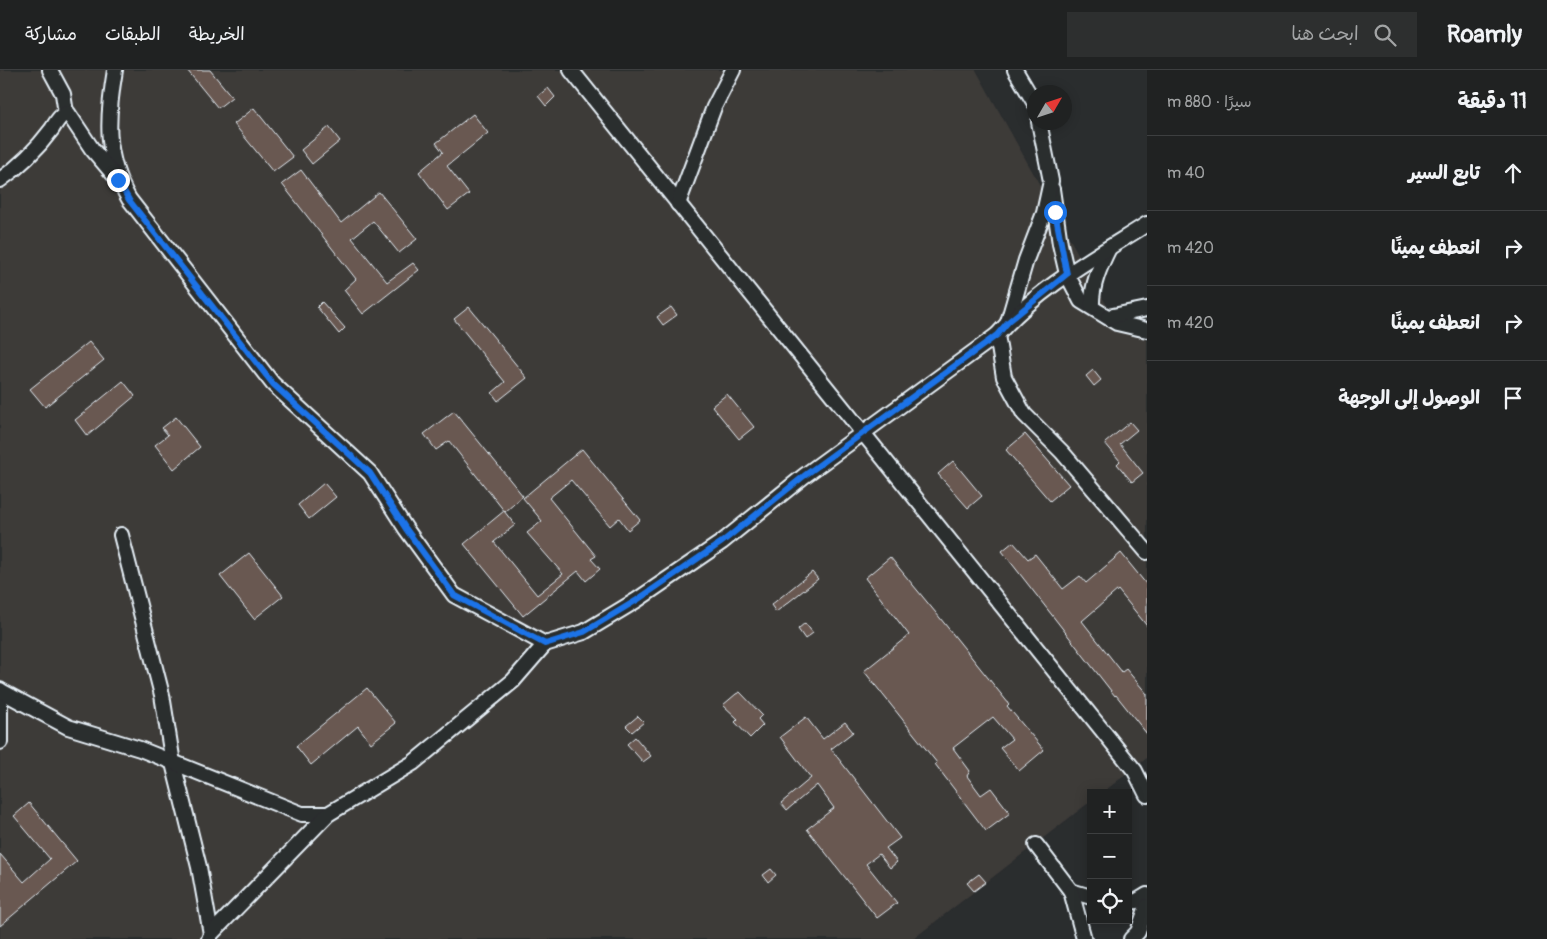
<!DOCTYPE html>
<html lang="ar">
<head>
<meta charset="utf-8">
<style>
	:root { --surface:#202222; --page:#2d2f2f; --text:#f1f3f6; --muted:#a2a4a5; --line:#3d3f40 }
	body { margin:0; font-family:Pangolin,"Playpen Sans Arabic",sans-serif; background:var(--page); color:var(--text); direction:rtl }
	.controls { position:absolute; right:15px; bottom:15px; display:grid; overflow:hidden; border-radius:0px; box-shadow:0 2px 12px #0003 }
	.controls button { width:45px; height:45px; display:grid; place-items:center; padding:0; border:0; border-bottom:1px solid var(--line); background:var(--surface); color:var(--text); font:25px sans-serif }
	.compass { position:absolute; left:1027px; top:15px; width:45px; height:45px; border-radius:50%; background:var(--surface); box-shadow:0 2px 12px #0003; rotate:51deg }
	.stop { position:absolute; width:15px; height:15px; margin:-11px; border:4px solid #1a73e8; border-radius:50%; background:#fff }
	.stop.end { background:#1a73e8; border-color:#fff; box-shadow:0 1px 5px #0008 }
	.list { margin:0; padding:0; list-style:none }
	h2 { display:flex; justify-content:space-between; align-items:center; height:65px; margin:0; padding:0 20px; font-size:21px }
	h2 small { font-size:16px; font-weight:400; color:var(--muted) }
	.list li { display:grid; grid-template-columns:32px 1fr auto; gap:15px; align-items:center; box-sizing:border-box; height:75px; padding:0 20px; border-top:1px solid var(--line) }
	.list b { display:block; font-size:19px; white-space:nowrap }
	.list em { font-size:16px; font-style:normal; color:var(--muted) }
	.icon { flex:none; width:28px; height:28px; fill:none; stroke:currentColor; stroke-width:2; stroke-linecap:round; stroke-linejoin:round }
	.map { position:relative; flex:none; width:1147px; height:869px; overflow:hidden; direction:ltr }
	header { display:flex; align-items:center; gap:30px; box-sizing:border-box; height:70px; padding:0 25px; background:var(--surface); border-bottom:1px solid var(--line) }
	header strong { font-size:24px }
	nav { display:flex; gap:28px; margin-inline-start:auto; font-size:18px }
	.search { width:350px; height:45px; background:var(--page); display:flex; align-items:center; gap:12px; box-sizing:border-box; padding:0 18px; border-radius:0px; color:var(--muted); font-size:19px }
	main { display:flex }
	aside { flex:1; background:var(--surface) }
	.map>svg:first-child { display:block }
	.built { fill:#3d3a38 }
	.building { fill:#695851; stroke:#e8f1f8 }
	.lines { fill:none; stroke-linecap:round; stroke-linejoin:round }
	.minor-casing { stroke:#e8f1f8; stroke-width:18 }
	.minor { stroke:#2a2d2e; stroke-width:14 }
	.route { stroke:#1a73e8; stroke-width:6 }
</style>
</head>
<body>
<header>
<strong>Roamly</strong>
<div class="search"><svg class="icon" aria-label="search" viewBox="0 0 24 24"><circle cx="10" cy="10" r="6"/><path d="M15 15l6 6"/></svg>ابحث هنا</div>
<nav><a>الخريطة</a><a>الطبقات</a><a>مشاركة</a></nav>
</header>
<main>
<aside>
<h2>11 دقيقة<small>سيرًا · 880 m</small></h2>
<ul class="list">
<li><svg class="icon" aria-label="ahead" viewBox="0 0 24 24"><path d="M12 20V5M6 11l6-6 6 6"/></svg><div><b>تابع السير</b></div><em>40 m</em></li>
<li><svg class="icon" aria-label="right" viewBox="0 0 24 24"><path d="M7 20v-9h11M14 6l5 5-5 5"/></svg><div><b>انعطف يمينًا</b></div><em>420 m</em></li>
<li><svg class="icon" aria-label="right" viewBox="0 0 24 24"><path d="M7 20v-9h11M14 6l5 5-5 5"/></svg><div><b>انعطف يمينًا</b></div><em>420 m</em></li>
<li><svg class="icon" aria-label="arrive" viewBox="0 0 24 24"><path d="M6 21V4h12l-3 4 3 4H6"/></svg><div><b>الوصول إلى الوجهة</b></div></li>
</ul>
</aside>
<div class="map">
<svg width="1147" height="869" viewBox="0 0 1147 869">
	<rect width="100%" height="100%" fill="#2a2d2e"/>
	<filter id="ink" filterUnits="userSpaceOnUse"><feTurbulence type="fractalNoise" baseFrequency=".02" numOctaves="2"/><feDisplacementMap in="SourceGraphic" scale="10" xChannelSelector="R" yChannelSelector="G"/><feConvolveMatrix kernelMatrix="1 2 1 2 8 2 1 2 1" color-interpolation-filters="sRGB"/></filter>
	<g filter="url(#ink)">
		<!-- built -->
		<path class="built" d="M0,0H976L1116,252L1147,270V688L1102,723H1091V731L913,869H0Z"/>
		<!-- building -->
		<g class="building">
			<path d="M187,0H210L232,27L218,38Z"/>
			<path d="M548,18L555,27L546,36L538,26Z"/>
			<path d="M254,38L293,87L273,102L234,54Z"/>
			<path d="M473,44L488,63L447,96L469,124L448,140L419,102L443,82L436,73Z"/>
			<path d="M329,57L340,71L312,94L301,80Z"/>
			<path d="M301,100L341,153L379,122L417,169L399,183L373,151L352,168L387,212L413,193L419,200L363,244L344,220L356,209L282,114Z"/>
			<path d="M322,232L345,258L339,264L317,237Z"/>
			<path d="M469,237L527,308L498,331L492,323L505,312L454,249Z"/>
			<path d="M671,237L677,245L663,255L657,247Z"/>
			<path d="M89,272L104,290L45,337L30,319Z"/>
			<path d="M1093,300L1101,310L1094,316L1086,306Z"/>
			<path d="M123,311L135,326L87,366L75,350Z"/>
			<path d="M727,324L754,357L739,369L712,336Z"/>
			<path d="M454,341L523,426L505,442L449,371L436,380L424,364Z"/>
			<path d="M176,347L200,377L174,399L155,375L168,365L162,358Z"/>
			<path d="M1130,352L1137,360L1120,374L1143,403L1132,412L1117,394L1120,391L1105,373Z"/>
			<path d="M1025,364L1069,415L1050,431L1006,380Z"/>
			<path d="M582,379L640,450L628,460L619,448L610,456L571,410L549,428L596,486L591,489L600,499L586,511L578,501L523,546L464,474L504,441L515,455L494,472L537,525L563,504L527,463L542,451L523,428Z"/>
			<path d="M953,391L982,426L968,438L938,404Z"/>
			<path d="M324,413L336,427L309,449L298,435Z"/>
			<path d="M1013,472L1028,489L1035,484L1063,519L1080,506L1086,513L1121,483L1147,515V556L1118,520L1082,551L1122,602L1126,599L1147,624V664L1116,625L1115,626L1002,481Z"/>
			<path d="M249,483L283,526L254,549L220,506Z"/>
			<path d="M890,487L936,543L1009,634L1007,636L1044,680L1019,701L1000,678L1012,669L993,647L953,678L970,701L967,706L981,725L991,718L1010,743L986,761L935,694L937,693L864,601L909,565L865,508Z"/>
			<path d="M812,502L818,509L776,542L771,535Z"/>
			<path d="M805,553L813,563L805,569L798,559Z"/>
			<path d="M367,618L396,653L371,673L358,656L311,695L296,676Z"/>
			<path d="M740,622L762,645L758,649L763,655L750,668L735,652L738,649L723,635L736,624Z"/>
			<path d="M638,646L644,652L632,662L626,656Z"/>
			<path d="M806,647L823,669L845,652L853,662L831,679L900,768L886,778L897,792L890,798L879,784L866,794L897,833L877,848L807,759L834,738L817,715L787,740L781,733L811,708L780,667Z"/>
			<path d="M635,667L651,686L643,692L627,674Z"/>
			<path d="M29,733L77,791L0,856V784L24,812L50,789L14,746Z"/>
			<path d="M771,799L776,805L768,812L763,805Z"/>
			<path d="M979,804L986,812L974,821L967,813Z"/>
		</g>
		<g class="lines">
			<defs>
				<g id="minor">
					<path d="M50,0L63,24L66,43"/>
					<path d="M115,0C107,47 104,86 129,129L273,314L370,403L406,459L454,525L545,574"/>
					<path d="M571,0L1135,701L1147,725"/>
					<path d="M1015,0L1034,32"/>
					<path d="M0,110C20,96 37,79 52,59C56,53 60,44 68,43L92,79L114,105"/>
					<path d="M1052,119L1060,174L1067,204L1081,231L1117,253L1147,260"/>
					<path d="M678,134L714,37L733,0"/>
					<path d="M1092,237C1091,216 1100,196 1109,178"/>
					<path d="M1108,247L1147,239"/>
					<path d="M1008,252L1026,190L1044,143L1051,111L1039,52"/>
					<path d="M997,265L1004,307L1024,344L1062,382L1147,482"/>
					<path d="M121,465L162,625L173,693L199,797L211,864"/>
					<path d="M0,620V672"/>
					<path d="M1,621L68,657L140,679L302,744H328"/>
					<path d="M1036,775L1071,821L1091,827"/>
					<path d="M1071,821L1084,869"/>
					<path d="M1128,832L1137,831L1147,825"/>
					<path d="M209,869L211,864L328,744L413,693L513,611L545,574L584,562L637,530L722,472L804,406L997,265C1038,218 1095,187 1147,154"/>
					<path d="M1131,869L1138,862L1147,836"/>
				</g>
			</defs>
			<!-- minor casing -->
			<use href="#minor" class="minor-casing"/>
			<!-- minor -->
			<use href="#minor" class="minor"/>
		</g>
	</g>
	<g class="lines" filter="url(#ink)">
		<!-- route -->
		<path class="route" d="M118,110L129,130L273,314L370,403L406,459L454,525L545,574L584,562L637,530L722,472L804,406L997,265L1008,252L1067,204L1055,142"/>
	</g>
</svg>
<div class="controls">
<button>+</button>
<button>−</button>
<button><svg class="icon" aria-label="locate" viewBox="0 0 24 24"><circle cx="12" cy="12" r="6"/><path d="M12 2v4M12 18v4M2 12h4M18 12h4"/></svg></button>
</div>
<svg class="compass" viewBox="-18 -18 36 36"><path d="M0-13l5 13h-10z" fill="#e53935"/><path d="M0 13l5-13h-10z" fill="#a2a4a5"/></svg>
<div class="stop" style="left:1055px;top:142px"></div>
<div class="stop end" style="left:118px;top:110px"></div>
</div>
</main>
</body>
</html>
